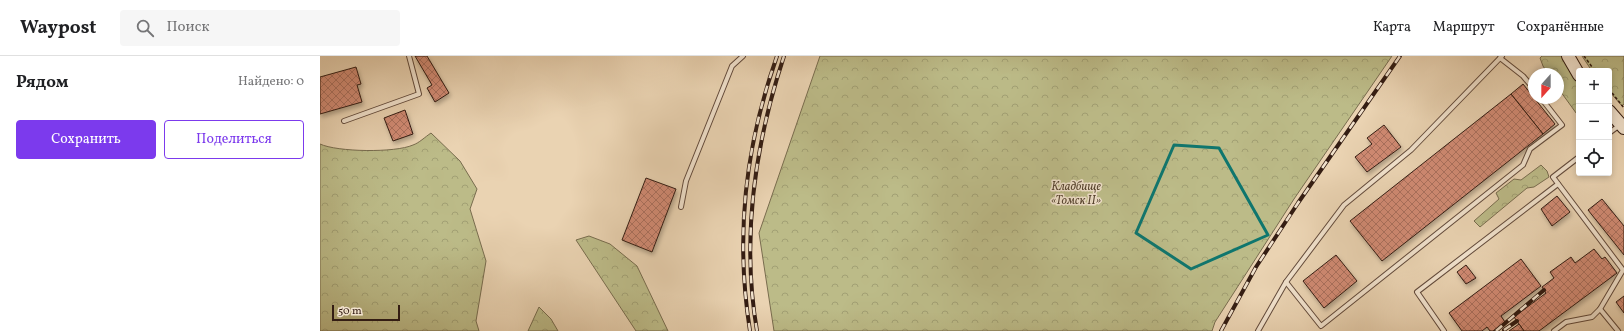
<!DOCTYPE html>
<html lang="ru">
<head>
<meta charset="utf-8">
<style>
	:root { --surface:#fff; --page:#f6f6f6; --text:#202124; --muted:#757577; --line:#e0e0e0; --accent:#7c3aed }
	body { margin:0; font-family:Vollkorn,serif; background:var(--page); color:var(--text) }
	.controls { position:absolute; right:12px; top:12px; display:grid; overflow:hidden; border-radius:4px; box-shadow:0 2px 6px #0003 }
	.controls button { width:36px; height:36px; display:grid; place-items:center; padding:0; border:0; border-bottom:1px solid var(--line); background:var(--surface); color:var(--text); font:20px sans-serif }
	.compass { position:absolute; left:1208px; top:12px; width:36px; height:36px; border-radius:50%; background:var(--surface); box-shadow:0 2px 6px #0003; rotate:201deg }
	.scale { position:absolute; left:12px; bottom:10px; width:68px; box-sizing:border-box; padding-left:4px; border:2px solid #341d13; border-top:0; font-size:11px; line-height:14px; white-space:nowrap; color:#341d13; -webkit-text-stroke:3px #f1e2cd; paint-order:stroke }
	.list { margin:0; padding:0; list-style:none }
	h2 { display:flex; justify-content:space-between; align-items:center; height:52px; margin:0; padding:0 16px; font-size:17px }
	h2 small { font-size:13px; font-weight:400; color:var(--muted) }
	.actions { display:flex; gap:8px; padding:12px 16px }
	.actions a { flex:1; padding:9px 0; border:1px solid var(--accent); border-radius:4px; text-align:center; font-size:14px; color:var(--accent) }
	.actions .main { background:var(--accent); color:#fff }
	.icon { flex:none; width:22px; height:22px; fill:none; stroke:currentColor; stroke-width:2; stroke-linecap:round; stroke-linejoin:round }
	.map { position:relative; flex:none; width:1304px; height:275px; overflow:hidden }
	header { display:flex; align-items:center; gap:24px; box-sizing:border-box; height:56px; padding:0 20px; background:var(--surface); border-bottom:1px solid var(--line) }
	header strong { font-size:19px }
	nav { display:flex; gap:22px; margin-inline-start:auto; font-size:14px }
	.search { width:280px; height:36px; background:var(--page); display:flex; align-items:center; gap:10px; box-sizing:border-box; padding:0 14px; border-radius:4px; color:var(--muted); font-size:15px }
	main { display:flex }
	aside { flex:1; background:var(--surface) }
	.map>svg:first-child { display:block }
	.forest { fill:url(#forest-crowns); stroke:#786c4e }
	.building { fill:url(#building-cross-hatch); stroke:#341d13; filter:url(#shadow) }
	.lines { fill:none; stroke-linecap:round; stroke-linejoin:round }
	.lane-casing { stroke:#624a3b; stroke-width:6 }
	.secondary-casing { stroke:#341d13; stroke-width:14 }
	.path { stroke:#341d13; stroke-width:1.5; stroke-dasharray:3 2; stroke-linecap:butt }
	.lane { stroke:#f1e2cd; stroke-width:4 }
	.secondary { stroke:#f1e2cd; stroke-width:12 }
	.rail-casing { stroke:#341d13; stroke-width:4 }
	.rail { stroke:#f1e2cd; stroke-width:2.5; stroke-dasharray:8; stroke-linecap:butt }
	.marked { fill:none; stroke:#0f766e; stroke-width:3; stroke-linejoin:round }
	.labels { text-anchor:middle; dominant-baseline:central; stroke-width:3; stroke-linejoin:round; paint-order:stroke }
	.park-label { font-size:12px; font-style:italic; fill:#564430; stroke:#f1e2cd }
</style>
</head>
<body>
<header>
<strong>Waypost</strong>
<div class="search"><svg class="icon" aria-label="search" viewBox="0 0 24 24"><circle cx="10" cy="10" r="6"/><path d="M15 15l6 6"/></svg>Поиск</div>
<nav><a>Карта</a><a>Маршрут</a><a>Сохранённые</a></nav>
</header>
<main>
<aside>
<h2>Рядом<small>Найдено: 0</small></h2>
<ul class="list">
</ul>
<div class="actions"><a class="main">Сохранить</a><a>Поделиться</a></div>
</aside>
<div class="map">
<svg width="1304" height="275" viewBox="0 0 1304 275">
	<defs>
		<pattern id="forest-crowns" width="20" height="18" patternUnits="userSpaceOnUse"><rect width="20" height="18" fill="#bcbb88"/><path d="M2 6a3 3 0 1 1 6 0M12 15a3 3 0 1 1 6 0" fill="none" stroke="#a2a074"/></pattern>
		<pattern id="building-cross-hatch" width="8" height="8" patternUnits="userSpaceOnUse"><rect width="8" height="8" fill="#d08a73"/><path d="M0 0l8 8M0 8l8-8" fill="none" stroke="#aa705d"/></pattern>
		<filter id="shadow"><feDropShadow dx="1.5" dy="3" stdDeviation="2" flood-color="#0004"/></filter>
	</defs>
	<rect width="100%" height="100%" fill="#ead3b2"/>
	<filter id="stains"><feTurbulence type="fractalNoise" baseFrequency=".005" numOctaves="4"/><feColorMatrix values="0 0 0 0 .2 0 0 0 0 .09 0 0 0 0 .02 0 0 0 .5 -.17"/></filter>
	<radialGradient id="worn" r=".72"><stop offset=".6" stop-color="#630" stop-opacity="0"/><stop offset="1" stop-color="#630" stop-opacity=".3"/></radialGradient>
	<!-- forest -->
	<g class="forest">
		<path d="M500,0H1072L974,143L895,266L892,275H454L439,177Z"/>
		<path d="M1222,0H1246L1259,17V61L1238,32V18H1228L1223,10L1220,2Z"/>
		<path d="M1262,0H1304V48L1302,50L1289,35V15H1272Z"/>
		<path d="M111,77L140,105L157,133L150,153L166,205L156,265L159,275H0V88C17,96 75,97 93,89C99,87 105,81 111,77Z"/>
		<path d="M1221,109L1227,115L1229,121L1214,131L1207,132L1160,171L1154,165L1179,143L1176,137L1194,123L1201,124Z"/>
		<path d="M269,180L290,188L317,210L348,275H316L256,184Z"/>
		<path d="M219,251L231,263L238,275H208Z"/>
	</g>
	<!-- building -->
	<g class="building">
		<path d="M95,0H107L129,37L115,46L107,32L112,29Z"/>
		<path d="M36,11L41,28L37,29L42,46L0,58V21Z"/>
		<path d="M1203,28L1235,68L1223,78L1191,38Z"/>
		<path d="M1191,38L1223,78L1062,205L1030,165Z"/>
		<path d="M85,54L93,78L73,85L64,62Z"/>
		<path d="M1064,69L1081,91L1047,116L1035,101L1052,88L1047,82Z"/>
		<path d="M326,122L356,133L332,196L302,184Z"/>
		<path d="M1237,140L1250,156L1232,170L1221,153Z"/>
		<path d="M1282,143L1304,170V199L1268,154Z"/>
		<path d="M1274,193L1282,203L1285,201L1297,217L1219,275H1204L1194,261L1226,237L1222,231L1234,222L1230,216L1251,201L1255,207Z"/>
		<path d="M1016,199L1037,225L1004,252L983,225Z"/>
		<path d="M1201,203L1221,230L1181,260L1185,266L1173,275H1170L1167,271L1162,275H1142L1129,257Z"/>
		<path d="M1146,209L1156,222L1146,228L1137,216Z"/>
		<path d="M1304,240V257L1296,246Z"/>
		<path d="M1199,268L1204,275H1189Z"/>
	</g>
	<g class="lines">
		<defs>
			<g id="lane">
				<path d="M1180,2L1203,20L1214,33"/>
				<path d="M24,65L99,38L89,0"/>
				<path d="M1289,77L1300,69"/>
				<path d="M361,151L366,125L412,10L423,0"/>
				<path d="M966,226L1001,270L1203,109L1210,93L1242,69L1221,42"/>
				<path d="M1280,253L1298,275"/>
				<path d="M938,275L966,226L1024,149L1091,94L1182,0"/>
				<path d="M1124,275L1097,236L1238,128"/>
				<path d="M1234,275L1246,266L1272,261L1280,253L1303,214L1233,121L1259,101"/>
			</g>
			<g id="secondary">
				<path d="M1248,0L1259,19"/>
				<path d="M1289,55L1304,72"/>
			</g>
		</defs>
		<!-- lane casing -->
		<use href="#lane" class="lane-casing"/>
		<!-- secondary casing -->
		<use href="#secondary" class="secondary-casing"/>
		<!-- path -->
		<g class="path">
			<path d="M1264,0L1275,15"/>
			<path d="M1289,33L1304,52"/>
		</g>
		<!-- lane -->
		<use href="#lane" class="lane"/>
		<!-- secondary -->
		<use href="#secondary" class="secondary"/>
		<defs>
			<g id="rail">
				<path d="M1184,274L1197,265"/>
				<path d="M430,275C415,180 425,91 457,0"/>
				<path d="M437,275C421,182 435,88 464,0"/>
				<path d="M901,275L936,211L978,147L1080,0"/>
				<path d="M1176,275L1224,234"/>
			</g>
		</defs>
		<!-- rail casing -->
		<use href="#rail" class="rail-casing"/>
		<!-- rail -->
		<use href="#rail" class="rail"/>
	</g>
	<!-- marked area -->
	<path class="marked" d="M854,89L899,92L948,179L871,213L816,177Z"/>
	<g class="labels">
		<!-- park labels -->
		<g class="park-label">
			<text x="756" y="131">Кладбище<tspan x="756" dy="14">«Томск II»</tspan></text>
		</g>
	</g>
	<rect width="100%" height="100%" filter="url(#stains)"/>
	<rect width="100%" height="100%" fill="url(#worn)"/>
</svg>
<div class="controls">
<button>+</button>
<button>−</button>
<button><svg class="icon" aria-label="locate" viewBox="0 0 24 24"><circle cx="12" cy="12" r="6"/><path d="M12 2v4M12 18v4M2 12h4M18 12h4"/></svg></button>
</div>
<svg class="compass" viewBox="-18 -18 36 36"><path d="M0-13l5 13h-10z" fill="#e53935"/><path d="M0 13l5-13h-10z" fill="#757577"/></svg>
<div class="scale">50 m</div>
</div>
</main>
</body>
</html>
